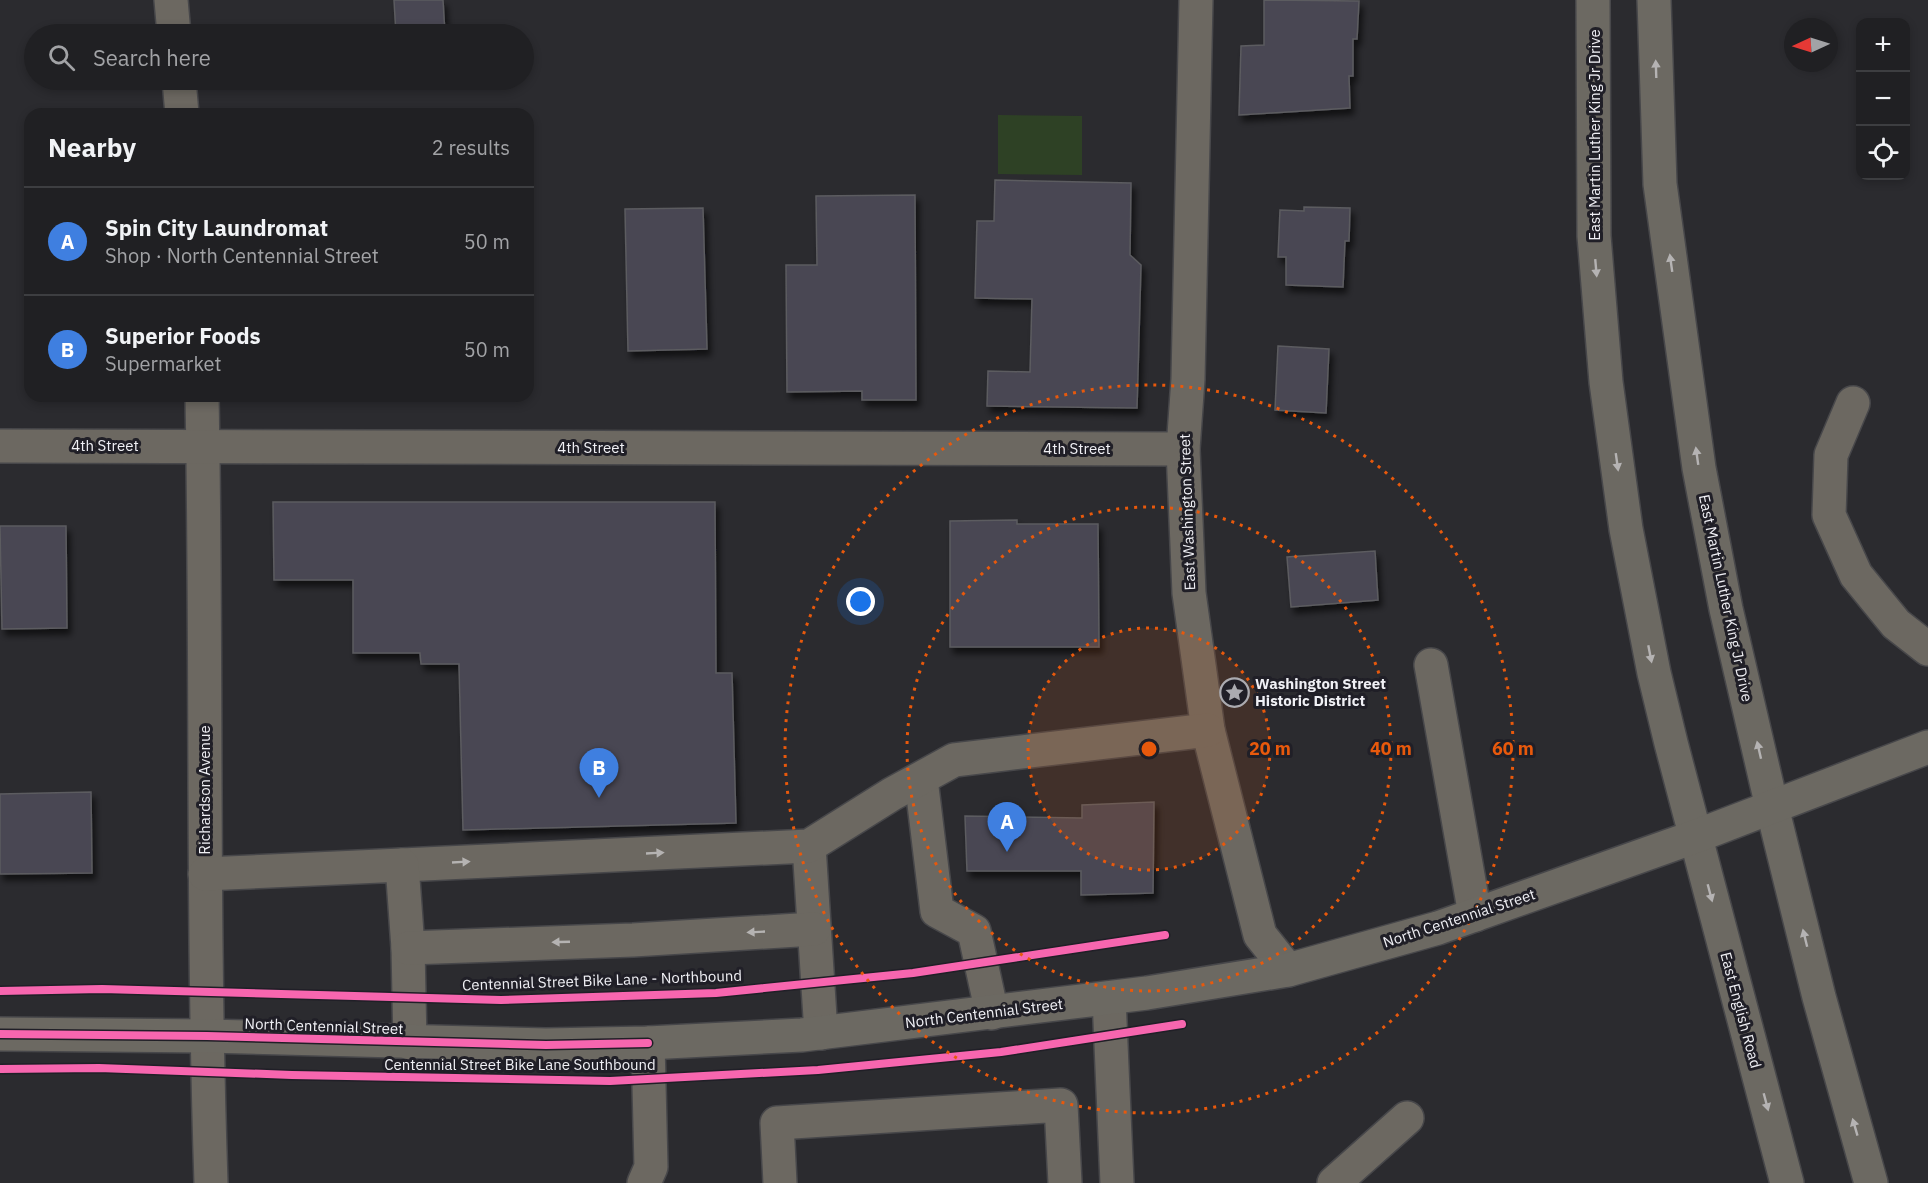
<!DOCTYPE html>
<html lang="en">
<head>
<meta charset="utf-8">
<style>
	:root { --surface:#202023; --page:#2d2d30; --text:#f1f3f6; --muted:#a2a3a6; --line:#3d3e41; --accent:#db2777 }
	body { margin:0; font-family:"IBM Plex Sans",sans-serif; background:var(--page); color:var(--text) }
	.controls { position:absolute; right:18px; top:18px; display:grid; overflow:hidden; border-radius:12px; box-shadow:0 3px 9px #0003 }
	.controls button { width:54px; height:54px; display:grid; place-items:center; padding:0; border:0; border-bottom:2px solid var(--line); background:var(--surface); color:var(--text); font:30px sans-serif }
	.compass { position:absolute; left:1784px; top:18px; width:54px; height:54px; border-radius:50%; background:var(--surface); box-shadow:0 3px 9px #0003; rotate:266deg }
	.you { position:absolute; left:861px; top:602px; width:21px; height:21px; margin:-15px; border:4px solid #fff; border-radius:50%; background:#1a73e8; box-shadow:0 0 0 9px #1a73e833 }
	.badge { display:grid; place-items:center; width:39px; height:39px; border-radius:50%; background:var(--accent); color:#fff; font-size:20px; font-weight:700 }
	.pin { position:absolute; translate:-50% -50px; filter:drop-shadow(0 2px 3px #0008) }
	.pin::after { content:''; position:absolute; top:32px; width:21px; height:18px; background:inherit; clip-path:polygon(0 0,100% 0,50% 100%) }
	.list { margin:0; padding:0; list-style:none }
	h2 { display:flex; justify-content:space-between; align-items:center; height:78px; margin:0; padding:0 24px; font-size:26px }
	h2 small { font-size:20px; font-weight:400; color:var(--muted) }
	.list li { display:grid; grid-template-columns:39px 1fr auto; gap:18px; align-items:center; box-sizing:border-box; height:108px; padding:0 24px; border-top:2px solid var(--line) }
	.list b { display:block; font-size:22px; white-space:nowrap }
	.list p { margin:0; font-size:20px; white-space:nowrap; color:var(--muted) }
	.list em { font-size:20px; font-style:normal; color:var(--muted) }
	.icon { flex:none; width:33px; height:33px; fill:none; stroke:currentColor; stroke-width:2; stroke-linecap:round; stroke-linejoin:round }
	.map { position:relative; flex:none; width:1928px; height:1183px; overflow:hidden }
	.search { position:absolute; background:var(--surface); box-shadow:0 3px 9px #0003; left:24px; top:24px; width:510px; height:66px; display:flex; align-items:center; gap:15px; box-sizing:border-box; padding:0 21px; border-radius:33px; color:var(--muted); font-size:22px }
	.panel { position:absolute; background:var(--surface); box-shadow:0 3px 9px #0003; left:24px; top:108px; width:510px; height:294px; border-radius:18px }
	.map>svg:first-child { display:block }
	.green { fill:#2e4125 }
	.building { fill:#484652; stroke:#5c5c60; stroke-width:1.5; filter:url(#shadow) }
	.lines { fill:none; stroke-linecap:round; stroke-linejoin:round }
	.minor-casing { stroke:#47474a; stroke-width:36 }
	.major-casing { stroke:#47474a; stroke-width:36 }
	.minor { stroke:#6c6861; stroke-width:33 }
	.major { stroke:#6c6962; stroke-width:33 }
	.cycleway-casing { stroke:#201f27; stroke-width:11 }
	.cycleway { stroke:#f766af; stroke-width:8 }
	.oneway { fill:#b5b3b3 }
	.oneway2 { fill:#b5b3b2 }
	.ring { fill:none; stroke:#e8590c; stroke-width:3; stroke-dasharray:3 6 }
	.labels { text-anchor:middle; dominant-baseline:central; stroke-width:6; stroke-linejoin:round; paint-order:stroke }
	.street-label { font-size:15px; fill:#f0f0f5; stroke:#201f27 }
	.poi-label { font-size:15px; font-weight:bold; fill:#f0f0f5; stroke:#201f27; text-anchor:start }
	.centre { fill:#e8590c; stroke:#201f27; stroke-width:3 }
	.ring-label { font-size:18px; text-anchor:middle; font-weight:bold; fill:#e8590c; stroke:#201f27; stroke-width:6; stroke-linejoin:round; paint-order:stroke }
</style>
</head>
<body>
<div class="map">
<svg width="1928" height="1183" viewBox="0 0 1928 1183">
	<defs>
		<filter id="shadow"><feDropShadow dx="3.5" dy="6" stdDeviation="3" flood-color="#0009"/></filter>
	</defs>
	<rect width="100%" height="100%" fill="#2b2b2f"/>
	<!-- green -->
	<path class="green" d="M998,115L1082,116V175L998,174Z"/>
	<!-- building -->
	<g class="building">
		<path d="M394,0H443L445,34H396Z"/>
		<path d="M1264,0L1359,1L1357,39H1353V76H1349L1350,108L1239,115L1241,46L1264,45Z"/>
		<path d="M995,180L1131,183L1130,255L1141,265L1137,408L987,406L988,371L1030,372L1032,299L975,298L977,221H994Z"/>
		<path d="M915,195L916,400H862V391L787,392L786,265H817L816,196Z"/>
		<path d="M1304,207L1350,208L1349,241H1345L1343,287L1286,285V257H1278L1280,210L1304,211Z"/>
		<path d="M703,208L707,349L628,351L625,209Z"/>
		<path d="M1278,346L1329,349L1326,413L1275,410Z"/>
		<path d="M273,502H715L716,673H732L736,823L463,830L459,664H421L420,653H353V580H274Z"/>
		<path d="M1017,520V524H1098L1099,647H950V521Z"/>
		<path d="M0,526H66L67,628L2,629Z"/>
		<path d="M1375,551L1378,600L1291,607L1287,557Z"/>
		<path d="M91,792L92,873L0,874V794Z"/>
		<path d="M1154,802L1153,893L1081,895V871H967L965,816L1082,818V805Z"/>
	</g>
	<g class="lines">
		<defs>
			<g id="minor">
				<path d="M171,0L174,34"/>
				<path d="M1196,0L1188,379L1183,449L1189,593L1208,730L1260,935L1288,970"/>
				<path d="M179,80L182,114"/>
				<path d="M202,396C207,658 202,921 211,1183"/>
				<path d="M1853,403L1831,455L1829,515L1856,575L1896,624L1928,649"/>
				<path d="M0,446L1183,449"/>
				<path d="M1431,665L1475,915"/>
				<path d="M921,779L937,911L974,931L992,1013"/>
				<path d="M809,846L821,1033"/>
				<path d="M402,865L809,846L892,794L954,760L1208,730"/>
				<path d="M205,874L402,865L408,948L410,1043"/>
				<path d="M408,948L633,940L814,929"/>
				<path d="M1109,998L1117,1183"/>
				<path d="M644,1183L651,1167L648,1043"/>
				<path d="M780,1183L777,1123L1061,1105L1065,1183"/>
				<path d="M1334,1183L1407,1118"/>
			</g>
			<g id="major">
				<path d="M1593,0L1594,236L1606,382L1626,529L1654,673L1671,743L1787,1183"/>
				<path d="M1654,0L1660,184L1699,468L1726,609L1772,807L1819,997L1871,1183"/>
				<path d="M0,1034L207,1036L546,1045L648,1043L802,1035L1147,993L1288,970L1438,928L1694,837L1928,747"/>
			</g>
		</defs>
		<!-- minor casing -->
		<use href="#minor" class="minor-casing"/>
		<!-- major casing -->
		<use href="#major" class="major-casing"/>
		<!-- minor -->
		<use href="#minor" class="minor"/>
		<!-- major -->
		<use href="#major" class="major"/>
		<defs>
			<g id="cycleway">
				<path d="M0,991L102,989L501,1000L716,993L913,973L1165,935"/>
				<path d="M0,1034L207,1036L546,1045L648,1043"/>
				<path d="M0,1069L99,1068L292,1075L610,1081L818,1070L1001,1052L1182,1024"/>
			</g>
		</defs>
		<!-- cycleway casing -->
		<use href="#cycleway" class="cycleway-casing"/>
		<!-- cycleway -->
		<use href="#cycleway" class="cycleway"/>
	</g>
	<!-- one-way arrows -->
	<defs><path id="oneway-solid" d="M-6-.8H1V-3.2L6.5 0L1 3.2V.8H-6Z" transform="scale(1.5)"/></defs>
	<g class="oneway">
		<use href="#oneway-solid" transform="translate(1656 69) rotate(-92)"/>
		<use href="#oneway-solid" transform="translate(1671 263) rotate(-98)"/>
		<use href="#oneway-solid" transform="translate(1596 268) rotate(85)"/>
		<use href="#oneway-solid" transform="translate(1697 456) rotate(-98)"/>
		<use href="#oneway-solid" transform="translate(1617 462) rotate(82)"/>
		<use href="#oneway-solid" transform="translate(1650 654) rotate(79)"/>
		<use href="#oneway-solid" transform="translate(1759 750) rotate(-103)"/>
		<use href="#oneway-solid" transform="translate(1710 893) rotate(75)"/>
		<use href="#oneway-solid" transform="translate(1805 938) rotate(-104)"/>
		<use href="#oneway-solid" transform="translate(1766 1102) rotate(75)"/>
		<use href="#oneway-solid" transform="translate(1855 1127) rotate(-106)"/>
	</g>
	<g class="oneway2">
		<use href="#oneway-solid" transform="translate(655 853) rotate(-3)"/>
		<use href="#oneway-solid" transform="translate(461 862) rotate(-3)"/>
		<use href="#oneway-solid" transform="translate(756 932) rotate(177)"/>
		<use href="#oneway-solid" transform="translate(561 942) rotate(178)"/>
	</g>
	<!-- distance rings -->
	<circle cx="1149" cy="749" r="121" fill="#e8590c" fill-opacity=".12"/>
	<g class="ring">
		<circle cx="1149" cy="749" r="121"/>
		<circle cx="1149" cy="749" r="242"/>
		<circle cx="1149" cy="749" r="364"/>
	</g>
	<!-- icons -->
	<defs>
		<symbol id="sight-ring" viewBox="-11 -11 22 22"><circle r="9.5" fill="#201f27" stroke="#ababb0" stroke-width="1.5"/><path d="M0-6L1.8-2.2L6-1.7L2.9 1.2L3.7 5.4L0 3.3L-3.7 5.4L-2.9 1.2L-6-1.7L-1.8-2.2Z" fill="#ababb0"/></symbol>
	</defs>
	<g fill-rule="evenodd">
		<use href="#sight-ring" x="1218" y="676" width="33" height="33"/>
	</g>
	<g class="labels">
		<!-- street labels -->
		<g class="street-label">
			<text transform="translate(1594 135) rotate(-90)">East Martin Luther King Jr Drive</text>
			<text x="105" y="445">4th Street</text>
			<text x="591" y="447">4th Street</text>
			<text x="1077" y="448">4th Street</text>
			<text transform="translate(1187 512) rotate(-92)">East Washington Street</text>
			<text transform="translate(1726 598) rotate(78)">East Martin Luther King Jr Drive</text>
			<text transform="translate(204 790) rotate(-90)">Richardson Avenue</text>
			<text transform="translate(1459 918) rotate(-18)">North Centennial Street</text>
			<text transform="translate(602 980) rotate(-2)">Centennial Street Bike Lane - Northbound</text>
			<text transform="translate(1741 1010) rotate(75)">East English Road</text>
			<text transform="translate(984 1013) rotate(-7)">North Centennial Street</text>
			<text transform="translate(324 1026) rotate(2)">North Centennial Street</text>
			<text x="520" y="1064">Centennial Street Bike Lane Southbound</text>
		</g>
		<!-- poi labels -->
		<g class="poi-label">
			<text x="1255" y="683">Washington Street<tspan x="1255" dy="17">Historic District</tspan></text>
		</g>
	</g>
	<circle cx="1149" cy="749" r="9" class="centre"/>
	<g class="ring-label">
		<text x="1270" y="755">20 m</text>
		<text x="1391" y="755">40 m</text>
		<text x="1513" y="755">60 m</text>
	</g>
</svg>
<div class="controls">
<button>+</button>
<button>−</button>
<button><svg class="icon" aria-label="locate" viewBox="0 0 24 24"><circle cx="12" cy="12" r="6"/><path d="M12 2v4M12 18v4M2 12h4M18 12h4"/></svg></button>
</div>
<svg class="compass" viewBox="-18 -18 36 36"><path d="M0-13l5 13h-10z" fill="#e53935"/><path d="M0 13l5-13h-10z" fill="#a2a3a6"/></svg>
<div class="you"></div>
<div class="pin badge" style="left:1007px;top:852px;background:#3f7fe0">A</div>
<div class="pin badge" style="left:599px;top:798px;background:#3f7fe0">B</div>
<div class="search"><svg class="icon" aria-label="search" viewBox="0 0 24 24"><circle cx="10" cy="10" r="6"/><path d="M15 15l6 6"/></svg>Search here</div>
<section class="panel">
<h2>Nearby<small>2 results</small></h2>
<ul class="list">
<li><span class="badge" style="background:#3f7fe0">A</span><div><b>Spin City Laundromat</b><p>Shop · North Centennial Street</p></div><em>50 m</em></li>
<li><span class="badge" style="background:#3f7fe0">B</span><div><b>Superior Foods</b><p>Supermarket</p></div><em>50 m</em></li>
</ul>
</section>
</div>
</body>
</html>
